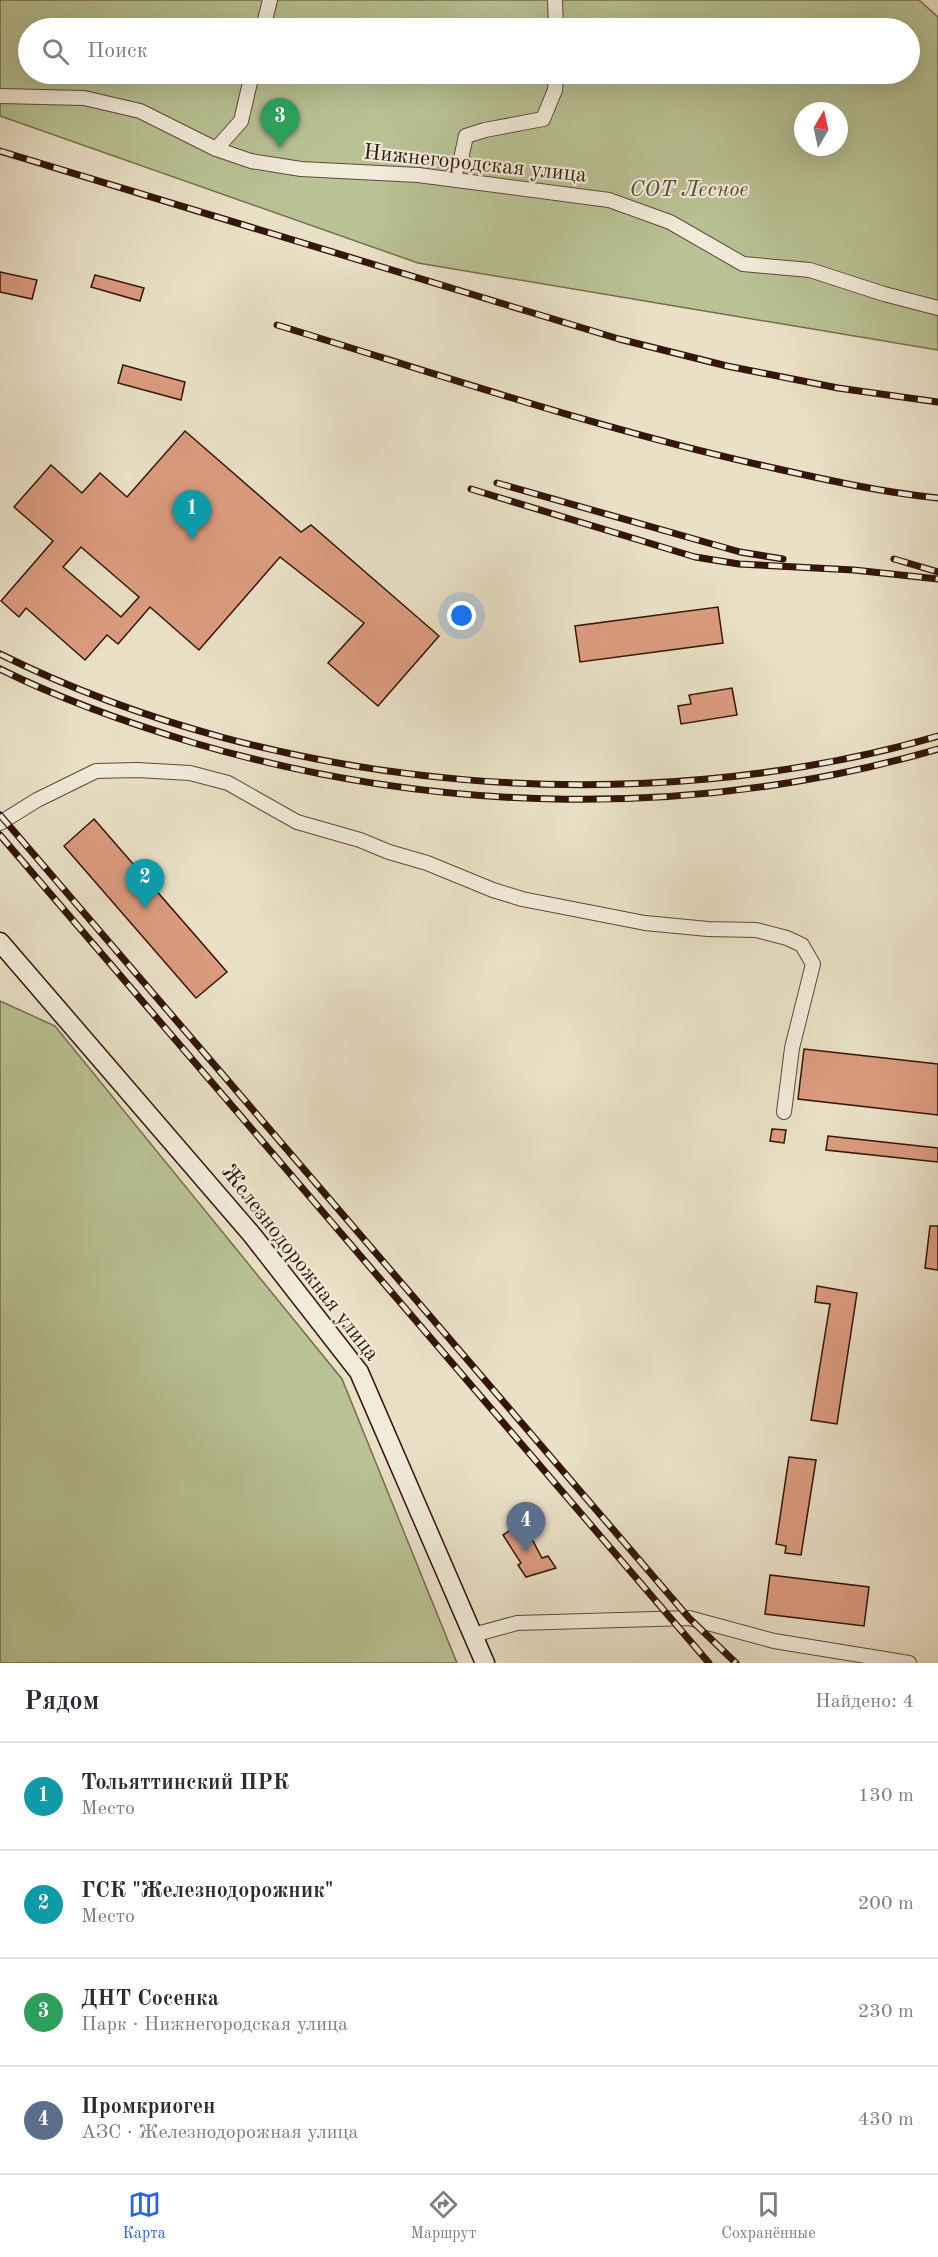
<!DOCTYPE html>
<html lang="ru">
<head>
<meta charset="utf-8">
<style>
	:root { --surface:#fff; --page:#f2f2f3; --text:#2b2b33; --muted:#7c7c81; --line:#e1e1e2; --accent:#2563eb }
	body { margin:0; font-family:"Old Standard TT",serif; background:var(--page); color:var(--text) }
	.compass { position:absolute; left:794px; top:102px; width:54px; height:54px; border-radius:50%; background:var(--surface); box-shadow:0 6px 24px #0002; rotate:9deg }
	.you { position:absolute; left:462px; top:616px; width:21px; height:21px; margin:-15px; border:4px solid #fff; border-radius:50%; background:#1a73e8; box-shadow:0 0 0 9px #1a73e833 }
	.badge { display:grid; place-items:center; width:39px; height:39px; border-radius:50%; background:var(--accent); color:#fff; font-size:20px; font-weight:700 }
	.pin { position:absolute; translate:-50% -50px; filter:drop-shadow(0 2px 3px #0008) }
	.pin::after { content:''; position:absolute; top:32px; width:21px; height:18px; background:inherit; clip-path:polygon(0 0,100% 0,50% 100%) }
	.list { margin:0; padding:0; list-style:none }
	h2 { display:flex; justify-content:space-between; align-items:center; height:78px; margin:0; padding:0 24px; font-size:26px }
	h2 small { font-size:20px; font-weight:400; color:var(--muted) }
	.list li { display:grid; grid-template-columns:39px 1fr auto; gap:18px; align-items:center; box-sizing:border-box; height:108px; padding:0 24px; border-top:2px solid var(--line) }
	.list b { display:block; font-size:22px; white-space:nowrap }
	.list p { margin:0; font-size:20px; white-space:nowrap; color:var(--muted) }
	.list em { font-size:20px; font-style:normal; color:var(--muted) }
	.icon { flex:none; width:33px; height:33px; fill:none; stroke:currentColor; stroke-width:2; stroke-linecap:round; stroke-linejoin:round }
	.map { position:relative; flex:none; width:938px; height:1663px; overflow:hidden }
	.search { position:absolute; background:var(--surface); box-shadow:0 6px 24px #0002; left:18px; right:18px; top:18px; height:66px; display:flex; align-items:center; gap:15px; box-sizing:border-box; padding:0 21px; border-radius:33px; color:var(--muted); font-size:22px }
	.sheet { height:510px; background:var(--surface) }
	nav { display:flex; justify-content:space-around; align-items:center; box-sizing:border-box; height:84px; border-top:2px solid var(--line); background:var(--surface); font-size:16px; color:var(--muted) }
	nav a { display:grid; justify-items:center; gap:3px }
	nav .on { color:var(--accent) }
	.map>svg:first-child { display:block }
	.green { fill:#b8c294; stroke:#766c4e; stroke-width:1.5; fill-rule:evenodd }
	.building { fill:#dc9b7f; stroke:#331509; stroke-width:1.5; fill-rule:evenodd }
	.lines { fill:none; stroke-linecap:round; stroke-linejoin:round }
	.minor-casing { stroke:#604838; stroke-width:16 }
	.secondary-casing { stroke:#331509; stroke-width:21 }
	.minor { stroke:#f1ebda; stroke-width:14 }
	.secondary { stroke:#f1ebda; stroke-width:18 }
	.rail-casing { stroke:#331509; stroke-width:7 }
	.rail { stroke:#f1ebda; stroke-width:4.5; stroke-dasharray:14; stroke-linecap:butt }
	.labels { text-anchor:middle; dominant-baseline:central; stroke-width:4.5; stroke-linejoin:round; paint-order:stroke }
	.street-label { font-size:22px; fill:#331509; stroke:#f1ebda }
	.park-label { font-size:22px; font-style:italic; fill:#5b4933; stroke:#f1ebda }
</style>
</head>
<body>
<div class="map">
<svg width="938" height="1663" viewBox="0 0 938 1663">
	<rect width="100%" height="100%" fill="#e9e0c6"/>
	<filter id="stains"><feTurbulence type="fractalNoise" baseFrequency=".00333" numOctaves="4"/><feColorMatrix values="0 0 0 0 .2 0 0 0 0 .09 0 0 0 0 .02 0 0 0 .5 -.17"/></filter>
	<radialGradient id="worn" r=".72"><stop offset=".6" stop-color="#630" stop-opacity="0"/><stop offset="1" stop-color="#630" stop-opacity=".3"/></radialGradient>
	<!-- green -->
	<g class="green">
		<path d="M0,0H919L938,17V350L418,263L0,116ZM28,28H910V74H28ZM803,111H839V147H803Z"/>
		<path d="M0,1001L55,1026L342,1379L457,1663H0Z"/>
	</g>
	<!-- building -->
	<g class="building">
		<path d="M0,272L37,280L32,299L0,292Z"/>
		<path d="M95,275L144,288L140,301L91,287Z"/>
		<path d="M123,365L185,382L181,400L118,383Z"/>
		<path d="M185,431L301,532L311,525L439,636L378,706L328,663L364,623L280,557L199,650L150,607L118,644L107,635L85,660L26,608L19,617L1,601L53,541L14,507L51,465L82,493L100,473L127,497ZM81,547L139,597L121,617L63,567Z"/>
		<path d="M718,607L723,643L580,662L575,626Z"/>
		<path d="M732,688L737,715L681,724L678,706L691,704L689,695Z"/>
		<path d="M94,819L227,972L196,998L64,846Z"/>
		<path d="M804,1049L938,1064V1115L798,1099Z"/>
		<path d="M772,1129L786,1130L784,1143L770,1141Z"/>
		<path d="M828,1136L938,1148V1162L826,1150Z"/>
		<path d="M930,1226H938V1270L925,1268Z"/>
		<path d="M817,1286L857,1293L837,1424L811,1420L830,1304L815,1302Z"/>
		<path d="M789,1457L816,1460L801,1555L785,1553L786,1546L776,1544Z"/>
		<path d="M523,1522L542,1558L548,1556L556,1568L526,1577L518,1565L521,1563L503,1535Z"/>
		<path d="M770,1575L869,1587L864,1626L765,1614Z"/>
	</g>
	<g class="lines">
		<defs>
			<g id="minor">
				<path d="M555,0L556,28"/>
				<path d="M263,28L270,0"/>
				<path d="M0,96L84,98L140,111L216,149L251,161L301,169L418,175L609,200L670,222L743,264L810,270L884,294L938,308"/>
				<path d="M216,149L241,121L252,74"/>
				<path d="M451,179L460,163L466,136L485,130L543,119L555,90L556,74"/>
				<path d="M0,823L37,800L96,771L137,770L190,773L228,783L297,822L360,840L389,852L427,863L493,890L522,899L645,923L708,929L756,930L787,938L802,945L813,964L792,1048L784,1112"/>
				<path d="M473,1635L517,1623L689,1618L774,1641L909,1663"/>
			</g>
			<path id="secondary" d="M0,942L253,1236L359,1372L485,1663"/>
		</defs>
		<!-- minor casing -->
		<use href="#minor" class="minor-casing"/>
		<!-- secondary casing -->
		<use href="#secondary" class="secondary-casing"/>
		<!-- minor -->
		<use href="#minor" class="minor"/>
		<!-- secondary -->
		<use href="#secondary" class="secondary"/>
		<defs>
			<g id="rail">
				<path d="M0,151L619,339L727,366L838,388L938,402"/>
				<path d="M277,325C437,374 596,428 760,465C818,478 878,492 938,498"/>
				<path d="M497,483L740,552L783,559"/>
				<path d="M471,489L695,557L739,564L854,570L938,579"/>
				<path d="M894,559L938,572"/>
				<path d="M0,654C279,792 639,823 938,736"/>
				<path d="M0,669C62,700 128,723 194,743C436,814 695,820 938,749"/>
				<path d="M0,815L689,1618L736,1663"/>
				<path d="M0,835L709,1663"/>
			</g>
		</defs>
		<!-- rail casing -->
		<use href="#rail" class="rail-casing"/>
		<!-- rail -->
		<use href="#rail" class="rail"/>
	</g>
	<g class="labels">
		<!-- street labels -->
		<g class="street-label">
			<text transform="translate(475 164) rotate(6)">Нижнегородская улица</text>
			<text transform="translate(300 1263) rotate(52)">Железнодорожная улица</text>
		</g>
		<!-- park labels -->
		<g class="park-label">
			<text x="689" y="190">СОТ Лесное</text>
		</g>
	</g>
	<rect width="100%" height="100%" filter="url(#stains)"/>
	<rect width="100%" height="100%" fill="url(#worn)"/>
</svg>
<svg class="compass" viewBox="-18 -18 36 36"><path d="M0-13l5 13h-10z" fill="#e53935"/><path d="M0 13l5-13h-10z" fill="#7c7c81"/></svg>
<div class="you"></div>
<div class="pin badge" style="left:192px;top:540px;background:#0f9aa8">1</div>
<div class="pin badge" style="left:145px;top:909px;background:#0f9aa8">2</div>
<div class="pin badge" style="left:280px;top:148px;background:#2e9e5b">3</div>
<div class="pin badge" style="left:526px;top:1552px;background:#5c6f8a">4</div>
<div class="search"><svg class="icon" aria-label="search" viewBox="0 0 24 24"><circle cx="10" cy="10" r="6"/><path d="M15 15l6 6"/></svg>Поиск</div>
</div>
<section class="sheet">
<h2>Рядом<small>Найдено: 4</small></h2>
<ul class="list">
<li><span class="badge" style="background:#0f9aa8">1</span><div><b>Тольяттинский ПРК</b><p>Место</p></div><em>130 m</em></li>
<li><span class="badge" style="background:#0f9aa8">2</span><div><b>ГСК &quot;Железнодорожник&quot;</b><p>Место</p></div><em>200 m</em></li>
<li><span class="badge" style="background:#2e9e5b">3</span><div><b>ДНТ Сосенка</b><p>Парк · Нижнегородская улица</p></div><em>230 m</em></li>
<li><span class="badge" style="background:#5c6f8a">4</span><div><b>Промкриоген</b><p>АЗС · Железнодорожная улица</p></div><em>430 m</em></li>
</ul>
</section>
<nav>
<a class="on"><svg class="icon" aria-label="map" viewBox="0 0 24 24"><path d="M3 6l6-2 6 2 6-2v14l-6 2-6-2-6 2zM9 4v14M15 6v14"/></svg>Карта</a>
<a><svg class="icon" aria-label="directions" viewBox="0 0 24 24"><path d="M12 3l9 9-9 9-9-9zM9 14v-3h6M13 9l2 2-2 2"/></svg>Маршрут</a>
<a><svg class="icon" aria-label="saved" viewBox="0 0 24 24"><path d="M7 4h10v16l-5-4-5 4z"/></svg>Сохранённые</a>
</nav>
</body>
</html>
